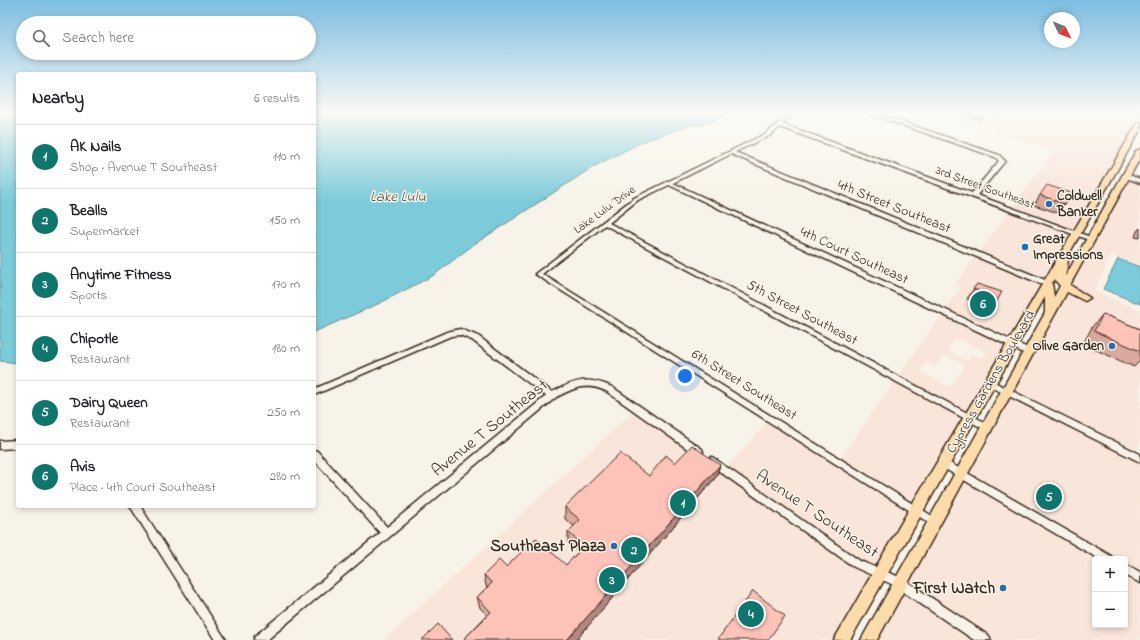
<!DOCTYPE html>
<html lang="en">
<head>
<meta charset="utf-8">
<style>
	:root { --surface:#fff; --page:#f6f6f6; --text:#202124; --muted:#757577; --line:#e0e0e0; --accent:#0f766e }
	body { margin:0; font-family:"Indie Flower",sans-serif; background:var(--page); color:var(--text) }
	.controls { position:absolute; right:12px; bottom:12px; display:grid; overflow:hidden; border-radius:4px; box-shadow:0 2px 6px #0003 }
	.controls button { width:36px; height:36px; display:grid; place-items:center; padding:0; border:0; border-bottom:1px solid var(--line); background:var(--surface); color:var(--text); font:20px sans-serif }
	.compass { position:absolute; left:1044px; top:12px; width:36px; height:36px; border-radius:50%; background:var(--surface); box-shadow:0 2px 6px #0003; rotate:133deg }
	.you { position:absolute; left:685px; top:376px; width:14px; height:14px; margin:-10px; border:3px solid #fff; border-radius:50%; background:#1a73e8; box-shadow:0 0 0 6px #1a73e833 }
	.badge { display:grid; place-items:center; width:26px; height:26px; border-radius:50%; background:var(--accent); color:#fff; font-size:13px; font-weight:700 }
	.pin { position:absolute; translate:-50% -50%; border:2px solid #fff; box-shadow:0 1px 4px #0006 }
	.list { margin:0; padding:0; list-style:none }
	h2 { display:flex; justify-content:space-between; align-items:center; height:52px; margin:0; padding:0 16px; font-size:17px }
	h2 small { font-size:13px; font-weight:400; color:var(--muted) }
	.list li { display:grid; grid-template-columns:26px 1fr auto; gap:12px; align-items:center; box-sizing:border-box; height:64px; padding:0 16px; border-top:1px solid var(--line) }
	.list b { display:block; font-size:15px; white-space:nowrap }
	.list p { margin:0; font-size:13px; white-space:nowrap; color:var(--muted) }
	.list em { font-size:13px; font-style:normal; color:var(--muted) }
	.icon { flex:none; width:22px; height:22px; fill:none; stroke:currentColor; stroke-width:2; stroke-linecap:round; stroke-linejoin:round }
	.map { position:relative; flex:none; width:1140px; height:640px; overflow:hidden }
	.search { position:absolute; background:var(--surface); box-shadow:0 2px 6px #0003; left:16px; top:16px; width:300px; height:44px; display:flex; align-items:center; gap:10px; box-sizing:border-box; padding:0 14px; border-radius:22px; color:var(--muted); font-size:15px }
	.panel { position:absolute; background:var(--surface); box-shadow:0 2px 6px #0003; left:16px; top:72px; width:300px; height:436px; border-radius:4px }
	.map>svg:first-child { display:block }
	.built { fill:#f9e5da; fill-rule:evenodd }
	.water { fill:#7ccbda; stroke:#628b8f }
	.lines { fill:none; stroke-linecap:round; stroke-linejoin:round }
	.minor-casing { stroke:#3b2a1e; stroke-width:3 }
	.tertiary-casing { stroke:#3b2a1e; stroke-width:3 }
	.primary-casing { stroke:#3b2a1e; stroke-width:3 }
	.minor { fill:#f7f3e8; fill-rule:evenodd }
	.tertiary { fill:#f7f3e8; fill-rule:evenodd }
	.primary { fill:#fddcac; fill-rule:evenodd }
	.wall { fill:#daa89e; stroke:#3b2a1e }
	.shaded-wall { fill:#b28881; stroke:#3b2a1e }
	.building { fill:#fec3b8; stroke:#3b2a1e }
	.poi-dot { fill:#1f6fb2; stroke:#f7f3e8; stroke-width:1.5 }
	.labels { text-anchor:middle; dominant-baseline:central; stroke-width:3; stroke-linejoin:round; paint-order:stroke }
	.far-street-label { font-size:12px; fill:#3b2a1e; stroke:#f7f3e8 }
	.poi-label { font-size:14px; font-weight:bold; fill:#3b2a1e; stroke:#f7f3e8; text-anchor:start }
	.street-label { font-size:14px; fill:#3b2a1e; stroke:#f7f3e8 }
	.water-label { font-size:15px; font-style:italic; fill:#4b524d; stroke:#f7f3e8 }
	.near-street-label { font-size:17px; fill:#3b2a1e; stroke:#f7f3e8 }
	.near-poi-label { font-size:17px; font-weight:bold; fill:#3b2a1e; stroke:#f7f3e8; text-anchor:end }
</style>
</head>
<body>
<div class="map">
<svg width="1140" height="640" viewBox="0 0 1140 640">
	<rect width="100%" height="100%" fill="#f7f3e8"/>
	<filter id="ink" filterUnits="userSpaceOnUse"><feTurbulence type="fractalNoise" baseFrequency=".025" numOctaves="2"/><feDisplacementMap in="SourceGraphic" scale="8" xChannelSelector="R" yChannelSelector="G"/><feConvolveMatrix kernelMatrix="1 2 1 2 8 2 1 2 1" color-interpolation-filters="sRGB"/></filter>
	<g filter="url(#ink)">
		<!-- built -->
		<g class="built">
			<path d="M933,113H1140V117L1074,231L1012,208L1054,151Z"/>
			<path d="M1129,179L1140,183V265L1111,255L1094,291L1140,310V440L1137,452L1014,391L1068,292L1088,302L1091,299L1070,287Z"/>
			<path d="M1009,211L1072,234L1044,280L979,253Z"/>
			<path d="M976,256L1042,283L1009,340L945,310L961,287L956,284Z"/>
			<path d="M942,314L1006,344L967,412L898,376ZM956,338L983,350L986,354L981,358L972,354L969,360H966L951,353L948,349ZM943,356L948,357L962,363L965,367L950,387L924,374L921,370L927,363L935,367Z"/>
			<path d="M895,381L963,418L912,502L840,458Z"/>
			<path d="M1011,396L1140,461V573L1125,564V559H1116L969,473Z"/>
			<path d="M634,411L855,568L870,576L833,640H384Z"/>
			<path d="M768,422L908,510L875,567L859,559L727,467Z"/>
			<path d="M965,480L1100,559H1095V625H1125V574L1140,583V640H995L909,583Z"/>
			<path d="M904,592L976,640H878Z"/>
		</g>
		<!-- water -->
		<g class="water">
			<path d="M0,113H18V363L0,361Z"/>
			<path d="M314,113H728L719,119L701,125H691L644,141L593,167L473,245L434,275L380,303L314,332Z"/>
			<path d="M1118,259L1140,267V304L1103,289Z"/>
		</g>
		<g class="lines">
			<defs>
				<g id="minor">
					<path d="M790,113H794L782,124L972,193L999,161L995,157L870,114V113H876L999,155L1005,161L977,195L1093,238L1094,239L1093,240H1089L780,127L771,135L735,152L1050,282L1051,284L1050,286H1046L731,154L673,183L1032,350L1033,352L1032,354H1026L669,185L638,200L609,223L990,425L991,427L990,429L987,430L984,429L605,225L542,274L937,519L939,522L937,525L934,526L535,274L634,198L767,133Z"/>
					<path d="M1126,174L1140,179V183L1124,177V175Z"/>
					<path d="M460,329L478,336L552,392C576,380 587,376 612,387L702,449L703,452L702,455L699,456L696,455L606,391C585,382 574,388 555,398L267,640H254L255,636L380,533L314,460V450L317,451L387,527L546,396L472,340L460,335L451,336L314,395V389L447,332Z"/>
					<path d="M990,380L1140,454V462L987,385L986,383L987,381Z"/>
					<path d="M18,440V448L0,449V441Z"/>
					<path d="M712,457L860,561L904,579L905,583L904,587L900,588L854,567L709,464L708,461L709,458Z"/>
					<path d="M943,459L1111,556L1113,559H1099L940,466L939,463L940,460Z"/>
					<path d="M130,506H140L226,640H215Z"/>
					<path d="M1125,564L1140,572V583L1125,575Z"/>
				</g>
				<path id="tertiary" d="M900,577L989,636L991,640H974L896,587L894,583L896,579Z"/>
				<path id="primary" d="M1140,122V130L1066,259L1068,261L1065,277L1136,151L1140,149V158L1070,285L1090,298L1085,301L1067,292L877,640H861L1045,313V297L850,640H834L911,506L1137,124ZM1056,278L1055,280L1060,286L1054,297L1052,283Z"/>
			</defs>
			<!-- minor casing -->
			<use href="#minor" class="minor-casing"/>
			<!-- tertiary casing -->
			<use href="#tertiary" class="tertiary-casing"/>
			<!-- primary casing -->
			<use href="#primary" class="primary-casing"/>
			<!-- minor -->
			<use href="#minor" class="minor"/>
			<!-- tertiary -->
			<use href="#tertiary" class="tertiary"/>
			<!-- primary -->
			<use href="#primary" class="primary"/>
		</g>
		<!-- wall -->
		<g class="wall">
			<path d="M966,113H987L980,120L965,115Z"/>
			<path d="M990,113H1003L1000,116Z"/>
			<path d="M1071,193L1058,213L1034,205L1040,195Z"/>
			<path d="M1140,228V238L1135,237L1137,231Z"/>
			<path d="M977,284L994,306L987,316L970,307L973,301L967,299Z"/>
			<path d="M1103,314L1140,329V361L1134,367L1083,344L1092,327Z"/>
			<path d="M675,463L720,465L716,477L576,640H463L487,615L480,608L477,597L487,587L486,586L484,575L506,567L566,565L578,552L568,543V532L574,526L565,519V507L649,476Z"/>
		</g>
		<!-- shaded-wall -->
		<g class="shaded-wall">
			<path d="M984,113H987L980,120Z"/>
			<path d="M720,465L716,477L576,640H567Z"/>
		</g>
		<!-- building -->
		<g class="building">
			<path d="M1047,185L1071,193L1064,204L1040,195Z"/>
			<path d="M977,284L1002,292L994,306L976,297L979,291L973,289Z"/>
			<path d="M1103,314L1140,329V351L1094,331Z"/>
			<path d="M692,445L720,465L567,640H463L491,612L477,597L492,583L484,575L499,560L506,567L536,538L566,565L584,546L568,532L580,520L565,507L620,453L649,476L666,455L675,463Z"/>
			<path d="M753,591L785,616L768,640H720L718,639Z"/>
			<path d="M438,624L452,640H422Z"/>
		</g>
	</g>
	<!-- sky -->
	<linearGradient id="sky" x2="0" y2="1"><stop stop-color="#7dbde2"/><stop offset="0.56" stop-color="#fbfaf5"/><stop offset="1" stop-color="#fbfaf5" stop-opacity="0"/></linearGradient>
	<rect width="1140" height="202" fill="url(#sky)"/>
	<!-- markers -->
	<g class="poi-dot">
		<circle cx="1049" cy="204" r="4"/>
		<circle cx="1025" cy="247" r="4"/>
		<circle cx="1112" cy="346" r="4"/>
		<circle cx="614" cy="546" r="4"/>
		<circle cx="1003" cy="588" r="4"/>
	</g>
	<g class="labels">
		<!-- far-street labels -->
		<g class="far-street-label">
			<text transform="translate(985 188) rotate(20)">3rd Street Southeast</text>
			<text transform="translate(605 210) rotate(-36)">Lake Lulu Drive</text>
		</g>
		<!-- poi labels -->
		<g class="poi-label">
			<text x="1057" y="196">Coldwell<tspan x="1057" dy="16">Banker</tspan></text>
			<text x="1033" y="239">Great<tspan x="1033" dy="16">Impressions</tspan></text>
			<text x="1104" y="346" text-anchor="end">Olive Garden</text>
		</g>
		<!-- street labels -->
		<g class="street-label">
			<text transform="translate(894 207) rotate(22)">4th Street Southeast</text>
			<text transform="translate(854 256) rotate(25)">4th Court Southeast</text>
			<text transform="translate(802 313) rotate(28)">5th Street Southeast</text>
			<text transform="translate(991 382) rotate(-60)">Cypress Gardens Boulevard</text>
			<text transform="translate(744 385) rotate(32)">6th Street Southeast</text>
		</g>
		<!-- water labels -->
		<g class="water-label">
			<text x="398" y="197">Lake Lulu</text>
		</g>
		<!-- near-street labels -->
		<g class="near-street-label">
			<text transform="translate(490 428) rotate(-39)">Avenue T Southeast</text>
			<text transform="translate(817 514) rotate(34)">Avenue T Southeast</text>
		</g>
		<!-- near-poi labels -->
		<g class="near-poi-label">
			<text x="606" y="546">Southeast Plaza</text>
			<text x="995" y="588">First Watch</text>
		</g>
	</g>
</svg>
<div class="controls">
<button>+</button>
<button>−</button>
</div>
<svg class="compass" viewBox="-18 -18 36 36"><path d="M0-13l5 13h-10z" fill="#e53935"/><path d="M0 13l5-13h-10z" fill="#757577"/></svg>
<div class="you"></div>
<div class="pin badge" style="left:683px;top:503px">1</div>
<div class="pin badge" style="left:634px;top:550px">2</div>
<div class="pin badge" style="left:612px;top:580px">3</div>
<div class="pin badge" style="left:751px;top:614px">4</div>
<div class="pin badge" style="left:1049px;top:497px">5</div>
<div class="pin badge" style="left:983px;top:304px">6</div>
<div class="search"><svg class="icon" aria-label="search" viewBox="0 0 24 24"><circle cx="10" cy="10" r="6"/><path d="M15 15l6 6"/></svg>Search here</div>
<section class="panel">
<h2>Nearby<small>6 results</small></h2>
<ul class="list">
<li><span class="badge">1</span><div><b>AK Nails</b><p>Shop · Avenue T Southeast</p></div><em>110 m</em></li>
<li><span class="badge">2</span><div><b>Bealls</b><p>Supermarket</p></div><em>150 m</em></li>
<li><span class="badge">3</span><div><b>Anytime Fitness</b><p>Sports</p></div><em>170 m</em></li>
<li><span class="badge">4</span><div><b>Chipotle</b><p>Restaurant</p></div><em>180 m</em></li>
<li><span class="badge">5</span><div><b>Dairy Queen</b><p>Restaurant</p></div><em>250 m</em></li>
<li><span class="badge">6</span><div><b>Avis</b><p>Place · 4th Court Southeast</p></div><em>280 m</em></li>
</ul>
</section>
</div>
</body>
</html>
